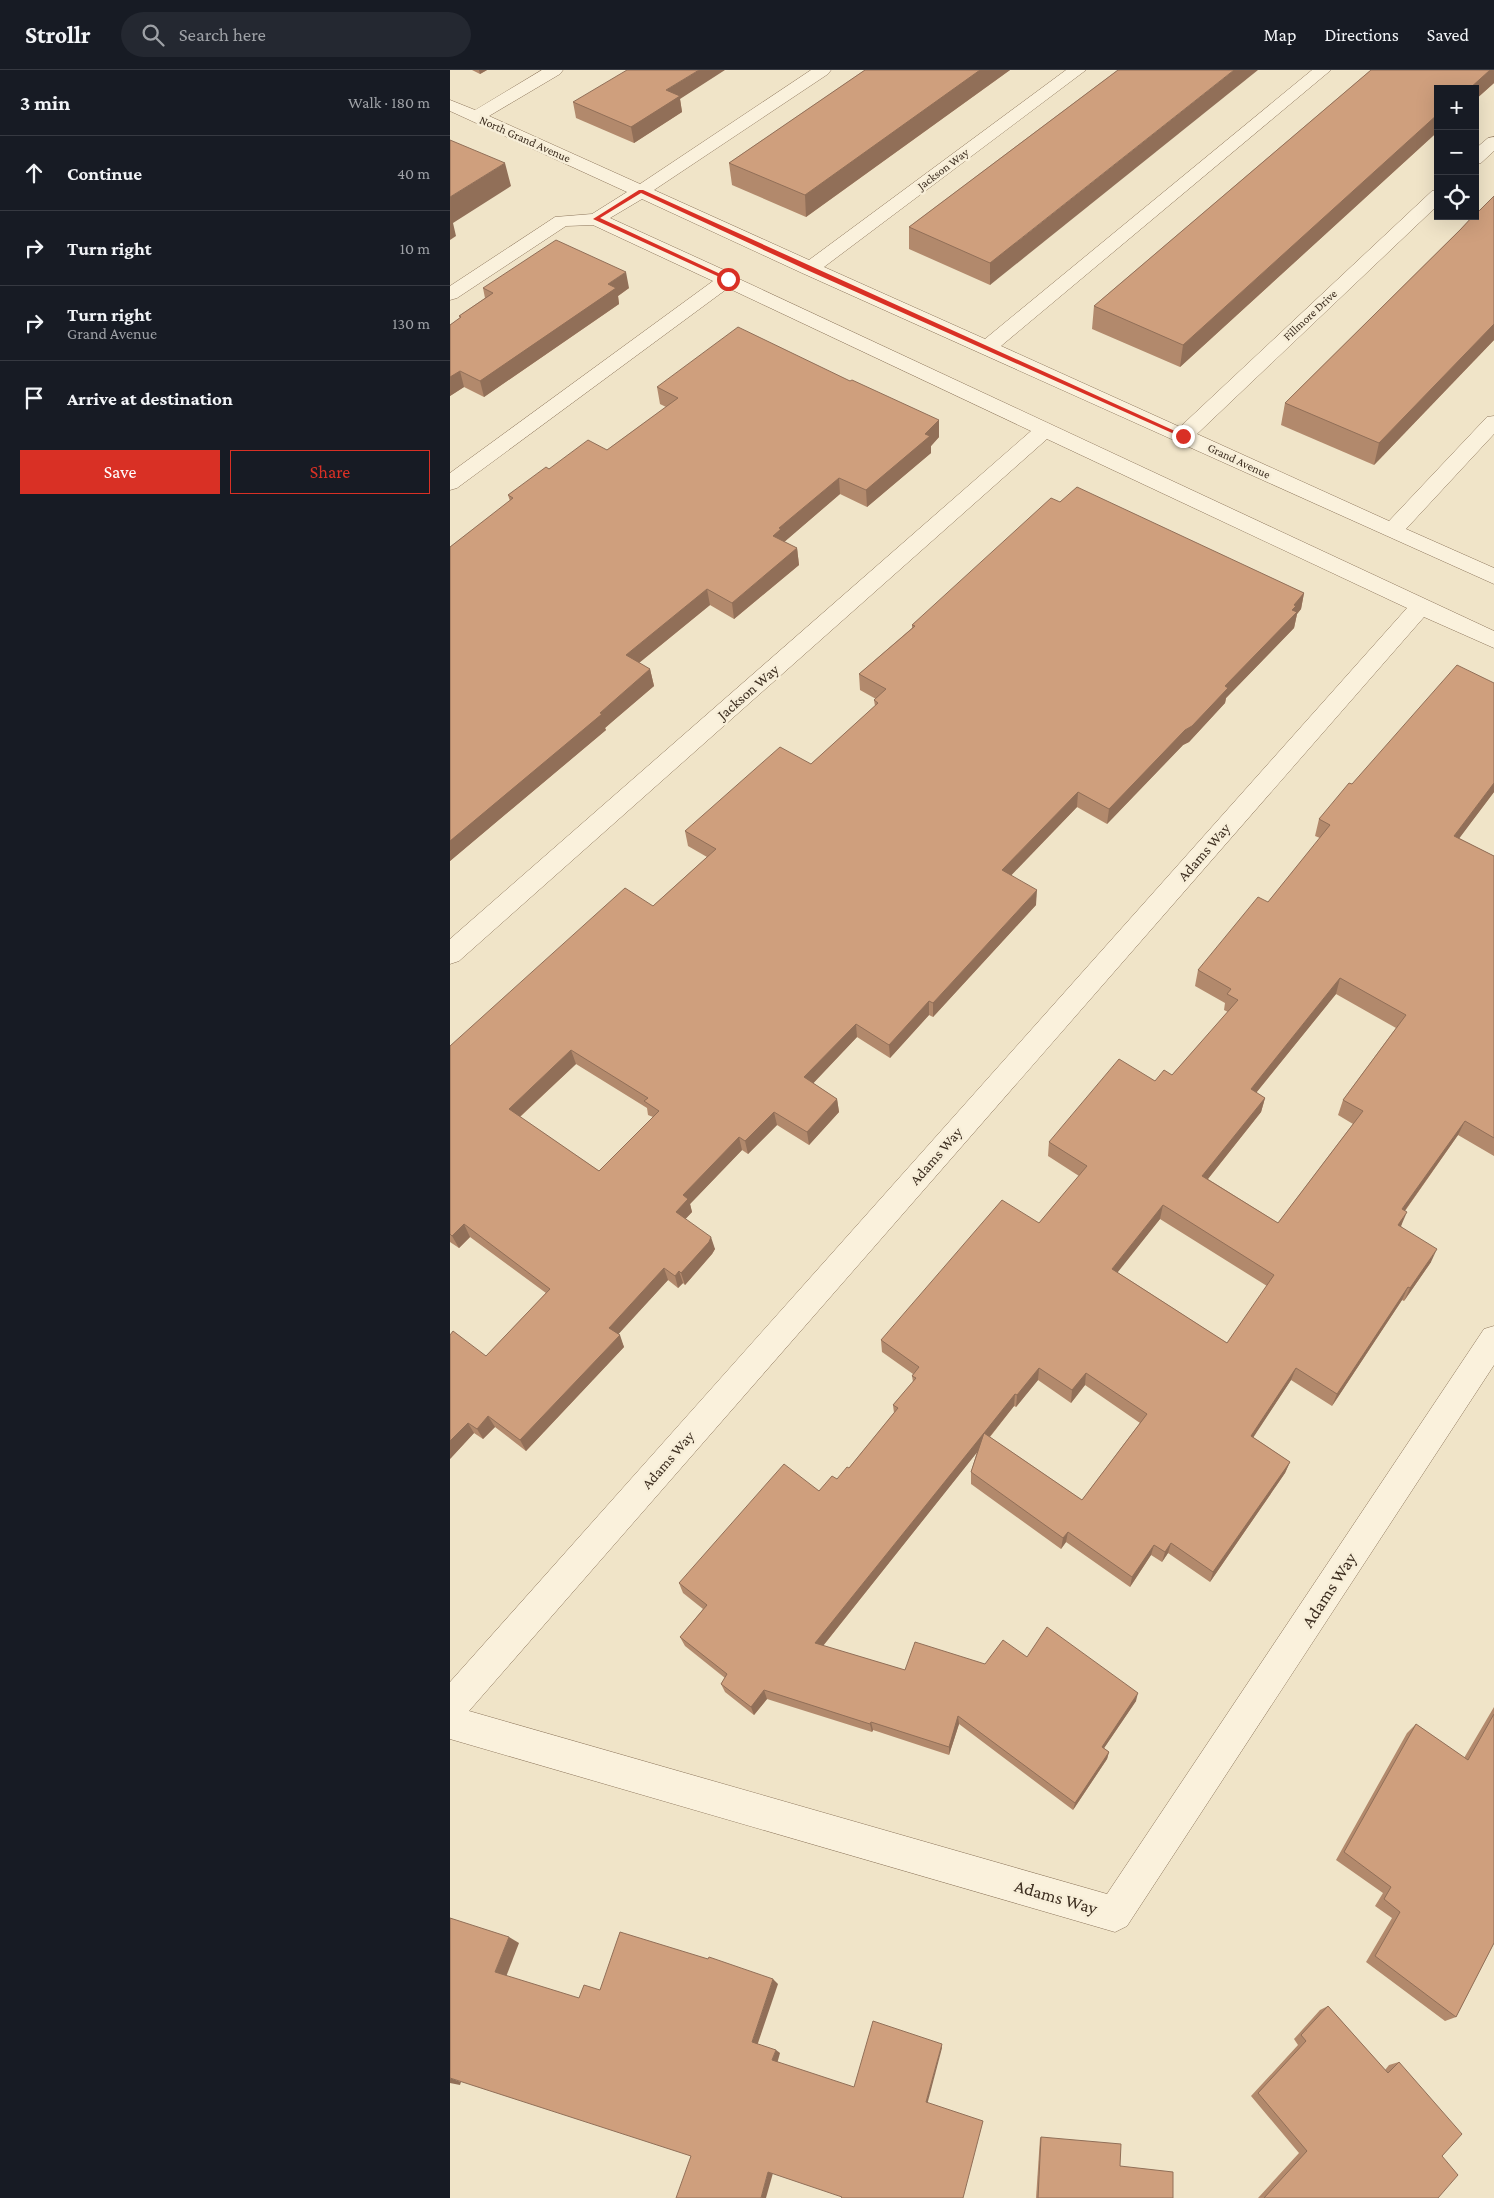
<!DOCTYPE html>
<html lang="en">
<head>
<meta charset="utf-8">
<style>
	:root { --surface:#171b24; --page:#242831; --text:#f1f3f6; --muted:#9ea1a6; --line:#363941; --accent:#d93025 }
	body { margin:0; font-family:"Crimson Pro",serif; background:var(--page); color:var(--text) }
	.controls { position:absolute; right:15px; top:15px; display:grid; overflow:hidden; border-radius:0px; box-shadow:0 5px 20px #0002 }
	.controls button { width:45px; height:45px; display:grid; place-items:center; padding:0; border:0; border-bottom:1px solid var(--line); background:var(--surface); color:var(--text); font:25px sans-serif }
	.stop { position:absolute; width:15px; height:15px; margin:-11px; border:4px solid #d93025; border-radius:50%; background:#fff }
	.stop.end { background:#d93025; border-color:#fff; box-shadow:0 1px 5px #0008 }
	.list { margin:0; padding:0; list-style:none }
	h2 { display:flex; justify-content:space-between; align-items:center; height:65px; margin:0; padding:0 20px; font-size:21px }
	h2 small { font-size:16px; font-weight:400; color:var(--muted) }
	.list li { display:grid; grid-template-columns:32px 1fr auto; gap:15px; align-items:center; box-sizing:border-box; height:75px; padding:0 20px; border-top:1px solid var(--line) }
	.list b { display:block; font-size:19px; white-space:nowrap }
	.list p { margin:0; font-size:16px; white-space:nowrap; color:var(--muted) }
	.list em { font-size:16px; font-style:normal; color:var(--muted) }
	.actions { display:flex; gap:10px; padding:15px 20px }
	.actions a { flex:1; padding:11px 0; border:1px solid var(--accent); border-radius:0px; text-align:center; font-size:18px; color:var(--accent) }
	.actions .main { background:var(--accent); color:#fff }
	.icon { flex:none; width:28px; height:28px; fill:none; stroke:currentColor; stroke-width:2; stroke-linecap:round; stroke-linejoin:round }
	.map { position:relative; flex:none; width:1044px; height:2128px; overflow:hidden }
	header { display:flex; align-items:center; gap:30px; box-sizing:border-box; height:70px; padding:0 25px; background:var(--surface); border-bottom:1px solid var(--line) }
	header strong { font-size:24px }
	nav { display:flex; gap:28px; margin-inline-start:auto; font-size:18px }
	.search { width:350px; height:45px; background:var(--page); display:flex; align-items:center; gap:12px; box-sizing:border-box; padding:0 18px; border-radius:28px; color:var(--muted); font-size:19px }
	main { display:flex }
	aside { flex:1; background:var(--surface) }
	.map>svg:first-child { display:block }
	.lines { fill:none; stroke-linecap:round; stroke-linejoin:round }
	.minor-casing { stroke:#8d765c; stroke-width:1 }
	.minor { fill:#faf1dc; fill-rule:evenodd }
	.wall { fill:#b2896c; fill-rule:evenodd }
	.shaded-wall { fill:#916f58 }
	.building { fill:#cf9f7d; stroke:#916f58; fill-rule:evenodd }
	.route { fill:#d93025 }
	.labels { text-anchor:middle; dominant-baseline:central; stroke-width:5; stroke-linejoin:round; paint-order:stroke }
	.far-street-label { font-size:12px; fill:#3d2e20; stroke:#f7eed8 }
	.street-label { font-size:15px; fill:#3d2e20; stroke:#f7eed8 }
	.near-street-label { font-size:18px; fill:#3d2e20; stroke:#f7eed8 }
</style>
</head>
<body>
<header>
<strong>Strollr</strong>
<div class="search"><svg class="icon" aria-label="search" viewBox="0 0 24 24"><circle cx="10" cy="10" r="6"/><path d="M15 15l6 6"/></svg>Search here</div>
<nav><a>Map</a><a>Directions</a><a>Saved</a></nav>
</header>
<main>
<aside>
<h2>3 min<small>Walk · 180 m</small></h2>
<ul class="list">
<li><svg class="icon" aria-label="ahead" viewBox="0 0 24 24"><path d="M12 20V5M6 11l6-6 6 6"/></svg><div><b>Continue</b></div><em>40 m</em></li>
<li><svg class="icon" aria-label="right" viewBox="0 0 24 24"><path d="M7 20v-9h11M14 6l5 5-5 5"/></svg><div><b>Turn right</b></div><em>10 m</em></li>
<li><svg class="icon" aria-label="right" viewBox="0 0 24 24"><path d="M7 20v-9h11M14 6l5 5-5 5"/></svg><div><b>Turn right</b><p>Grand Avenue</p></div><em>130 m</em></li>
<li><svg class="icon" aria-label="arrive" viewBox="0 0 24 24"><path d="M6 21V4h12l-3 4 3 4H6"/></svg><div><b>Arrive at destination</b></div></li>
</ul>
<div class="actions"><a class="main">Save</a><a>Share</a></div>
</aside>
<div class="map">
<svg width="1044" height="2128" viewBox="0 0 1044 2128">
	<rect width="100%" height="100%" fill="#f0e4c8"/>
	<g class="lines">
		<defs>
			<g id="minor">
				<path d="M92,0H113L110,4L39,46L190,114L361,0H381L378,4L204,120L359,190L616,0H636L374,197L535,269L862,0H881L551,276L730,357L982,121L988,120V135L747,364L939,451L1037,347L1044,346V364L956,459L1044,498V514L352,203L192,129L160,148L285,205L287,208L1044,561V578L974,547L19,1641L657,1824L1034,1259L1044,1256V1295L677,1856L665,1862L0,1669V1612L957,538L597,369L9,891L0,894V869L581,361L278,218L7,418L0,420V403L263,211L143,155L116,156L7,228L0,230V216L105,147L142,144L177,122L0,41V30L25,40Z"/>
				<path d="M1044,67V81L1031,93L1025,94V79L1038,68Z"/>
			</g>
		</defs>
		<!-- minor casing -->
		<use href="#minor" class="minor-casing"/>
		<!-- minor -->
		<use href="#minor" class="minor"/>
	</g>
	<!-- wall -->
	<g class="wall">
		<path d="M22,0H37L30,4Z"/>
		<path d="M415,0H560L356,147L282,115L279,93Z"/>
		<path d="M668,0L540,215L459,179V157Z"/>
		<path d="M921,0H1044V13L1025,30V19H988V64L986,65H984L730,297L642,259L644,236Z"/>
		<path d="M230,29L232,42L184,73L126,48L123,32Z"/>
		<path d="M1044,126V270L924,395L831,355L835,333Z"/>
		<path d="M33,218H179L168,226L169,234L34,327L14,317L0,326V255L10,248L9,246L35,228Z"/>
		<path d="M207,317L489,367L481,376V383L417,437L390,424L334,472L347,478L349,495L284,549L260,535L189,593L200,599L204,616L163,651L155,658L156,660L0,791V477L60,431L58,425L99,399L157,380L216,337L210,334Z"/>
		<path d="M610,432L854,523L851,539L847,544L844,558L776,628L775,633L739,672L733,675L657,754L627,737L561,805L586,835L483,947L479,945L440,988L407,967L363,1013L387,1029L389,1042L359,1075L327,1055L298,1084L292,1080L240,1134L242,1142L235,1149L265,1179L262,1184L235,1215L233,1213L228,1218L218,1210L168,1264L174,1277L76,1381L45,1357L33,1369L24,1363L0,1389L36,1286L96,1223L20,1167L9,1178L0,1172V976L203,836L257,787L238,776L235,761L361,694L425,636L424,630L426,629L410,620L409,604L462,558V555ZM126,994L197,1038L198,1045L203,1047L149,1101L70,1047Z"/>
		<path d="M1044,613V722L1009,768L1044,786V1086L1008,1065L955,1141L951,1156L981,1192L954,1231L952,1230L882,1336L841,1310L803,1367L840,1392L835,1403L760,1512L718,1483L712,1492L701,1485L680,1517L616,1472L611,1479L521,1414V1402L527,1382L373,1576L455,1600L535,1594L577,1587L686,1631L654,1678L659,1682L657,1689L623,1740L509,1654L499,1685L423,1660L422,1662L317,1629L304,1645L275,1622L271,1614L275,1608L235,1576L230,1567L253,1539L233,1523L229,1513L387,1409L399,1398L444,1343L443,1335L463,1312L462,1306L463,1304L432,1282L431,1270L589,1153L629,1106L598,1086L599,1072L705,1011L722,1005L778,942L774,940L775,933L745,916L748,900L818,832L870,768L865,766L869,749L902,714ZM886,924L946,958L893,1030L888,1045L903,1054L828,1153L758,1109L811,1042L815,1028L806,1023ZM710,1149L817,1216L777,1273L667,1202ZM588,1310L621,1333L635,1315L690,1353L632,1430L540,1367L564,1336L566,1337Z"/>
		<path d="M1044,1637V1873L1006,1947L995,1951L916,1892L942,1848L925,1836L933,1823L886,1790L957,1663L966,1654L1014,1688Z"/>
		<path d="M878,1936L935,2000L939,1995L949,1992L992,2086L988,2128H808L849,2083L801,2026L848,1975L844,1969L870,1940Z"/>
		<path d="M591,2067L670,2096L723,2128H586L590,2068Z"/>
	</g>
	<!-- shaded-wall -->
	<g class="shaded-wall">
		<path d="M29,0H37L30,4Z"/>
		<path d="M249,0H275L230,29L232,42L184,73L181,57L216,20Z"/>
		<path d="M530,0H560L356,147L355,125Z"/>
		<path d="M784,0H808L540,215V193Z"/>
		<path d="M1040,0H1044V13L1025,30V19H1019Z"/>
		<path d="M988,44V48L984,65L730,297L733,275Z"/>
		<path d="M55,93L61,116L3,153L6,166L0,170V127Z"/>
		<path d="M176,202L179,218L168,226L169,234L34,327L30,311L158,214Z"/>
		<path d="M1044,254V270L924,395L929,373Z"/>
		<path d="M10,301L14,317L0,326V307Z"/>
		<path d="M489,350V367L481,376V383L417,437L416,420Z"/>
		<path d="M389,408L390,424L333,473L323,466L329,458Z"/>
		<path d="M347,478L349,495L284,549L282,533Z"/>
		<path d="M257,519L260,535L179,601L176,585Z"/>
		<path d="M854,523L851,539L847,544L844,558L776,628L775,633L739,672L733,675L657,754L659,739L775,616L844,535Z"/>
		<path d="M200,599L204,616L163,651L155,658L156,660L0,791V771L150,643L159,635Z"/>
		<path d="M1044,713V722L999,782L1004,766Z"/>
		<path d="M628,722L627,737L552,815V800Z"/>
		<path d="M587,820L586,835L483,947V933Z"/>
		<path d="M890,908L886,924L797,1034L801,1019Z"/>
		<path d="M479,931V945L440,988L439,975Z"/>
		<path d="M406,954L407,967L356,1021L354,1007Z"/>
		<path d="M121,980L126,994L64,1052L59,1039Z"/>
		<path d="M815,1028L811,1042L749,1120L752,1106Z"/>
		<path d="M387,1029L389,1042L359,1075L357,1062Z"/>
		<path d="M324,1042L327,1055L298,1084L295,1071Z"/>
		<path d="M1015,1051L1008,1065L946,1153L952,1139Z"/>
		<path d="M289,1067L292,1080L240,1134L242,1142L230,1155L226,1142L233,1125Z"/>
		<path d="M713,1135L710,1149L660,1212L662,1199Z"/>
		<path d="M957,1142L951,1156L942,1169L948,1155Z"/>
		<path d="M14,1154L20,1167L9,1178L2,1166Z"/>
		<path d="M261,1167L265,1179L262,1184L235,1215L231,1203Z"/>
		<path d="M987,1179L981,1192L954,1231L960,1218Z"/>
		<path d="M214,1198L218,1210L164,1269L159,1258Z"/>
		<path d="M229,1201L233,1213L228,1218L225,1206Z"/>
		<path d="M958,1217L952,1230L882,1336L887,1324Z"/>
		<path d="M170,1265L174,1277L76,1381L70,1370Z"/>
		<path d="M589,1298L588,1310L566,1337L567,1325Z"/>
		<path d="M846,1298L841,1310L797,1377L801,1366Z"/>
		<path d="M636,1303L635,1315L621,1333L622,1320Z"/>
		<path d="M565,1324L564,1336L368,1582L365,1573Z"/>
		<path d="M38,1346L45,1357L33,1369L27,1359Z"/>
		<path d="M18,1353L24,1363L0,1389V1371Z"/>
		<path d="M840,1392L835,1403L760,1512L763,1502Z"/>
		<path d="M618,1462L616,1472L611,1479L613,1468Z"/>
		<path d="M721,1473L718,1483L712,1492L715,1482Z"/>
		<path d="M704,1475L701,1485L680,1517L682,1507Z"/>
		<path d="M314,1620L317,1629L304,1645L301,1637Z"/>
		<path d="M688,1623L686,1631L650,1684L652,1677Z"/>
		<path d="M508,1646L509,1654L499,1685V1677Z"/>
		<path d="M421,1652L423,1660L422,1662L420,1654Z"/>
		<path d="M659,1682L657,1689L623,1740L625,1733Z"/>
		<path d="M59,1867L69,1873L56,1907L45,1902Z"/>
		<path d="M323,1909L328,1914L307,1976L302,1972Z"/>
		<path d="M492,1974V1978L477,2035L476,2032Z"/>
		<path d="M326,1980L330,1983L327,1994L322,1990Z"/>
		<path d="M0,2008L11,2012L10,2015L0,2013Z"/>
		<path d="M318,2102L323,2103L316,2128H311Z"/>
	</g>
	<!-- building -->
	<g class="building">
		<path d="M177,0H249L216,20L230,26L181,57L123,32Z"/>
		<path d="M415,0H530L355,125L279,93Z"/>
		<path d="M668,0H784L540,193L459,157Z"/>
		<path d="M921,0H1040L1019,19H988V44L733,275L644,236Z"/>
		<path d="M0,70L55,93L0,127Z"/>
		<path d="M1044,126V254L929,373L835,333L1010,160L1023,146H1025V145Z"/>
		<path d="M106,170L176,202L158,214L166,218L30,311L10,301L0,307V255L11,247L9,246L43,223L33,218Z"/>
		<path d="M288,257L400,311L402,310L489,350L475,364L480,366L416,420L389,408L329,458L331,459L323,466L347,478L282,533L257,519L176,585L200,599L159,635L150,643L152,644L0,771V477L63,428L58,425L96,397L99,399L138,370L157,380L228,328L207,317Z"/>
		<path d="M627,417L854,523L844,535L846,536L842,540L847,542L775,616L778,618L742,656L735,660L659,739L628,722L552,800L587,820L483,933L479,931L439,975L406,954L354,1007L387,1029L357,1062L324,1042L295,1071L289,1067L233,1125L238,1129L226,1142L261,1167L259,1172L231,1203L229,1201L225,1206L214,1198L159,1258L170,1265L70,1370L38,1346L27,1359L18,1353L0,1371V1265L3,1261L36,1286L100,1219L14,1154L2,1166L0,1164V976L175,818L203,836L266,779L235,761L330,677L361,694L428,633L424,630L436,619L409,604L465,556L462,555L601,428L610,432ZM121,980L198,1028L194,1031L209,1041L149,1101L59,1039Z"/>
		<path d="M1007,595L1044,613V713L1004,766L1044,786V1068L1015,1051L952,1139L957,1142L948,1155L987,1179L960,1218L958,1217L887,1324L846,1298L801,1366L840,1392L763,1502L721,1473L715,1482L704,1475L682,1507L618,1462L613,1468L521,1402L534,1363L365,1573L455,1600L465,1572L535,1594L553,1570L577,1587L597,1557L688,1623L652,1677L659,1682L625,1733L508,1646L499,1677L421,1652L420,1654L314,1620L301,1637L271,1614L277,1604L230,1567L257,1535L229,1513L334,1394L369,1421L382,1406L387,1409L397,1397L399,1398L448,1338L443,1335L466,1308L462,1306L469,1297L431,1270L552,1130L589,1153L637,1096L599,1072L669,989L705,1011L714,1000L722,1005L788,930L777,924L781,919L748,900L808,827L818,832L880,755L869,749L899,713L902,714ZM890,908L956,945L893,1030L913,1041L828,1153L752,1106L815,1028L801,1019ZM713,1135L824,1205L777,1273L662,1199ZM589,1298L622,1320L636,1303L697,1344L632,1430L534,1363L565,1324L567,1325Z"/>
		<path d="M1044,1644V1873L1006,1947L925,1886L950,1842L934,1829L941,1817L894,1782L966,1654L1018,1690Z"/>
		<path d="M0,1848L59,1867L45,1902L129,1928L134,1915L150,1920L170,1862L258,1889L259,1887L323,1909L302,1972L326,1980L322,1990L404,2017L423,1951L492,1974L476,2032L533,2051L513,2128H391L392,2127L318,2102L311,2128H226L241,2086L0,2008Z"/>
		<path d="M878,1936L938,2003L949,1992L1012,2064L992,2086L1008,2105L988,2128H814L857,2081L808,2023L856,1971L851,1965Z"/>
		<path d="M591,2067L671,2074L670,2096L723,2102V2128H588Z"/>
	</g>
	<!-- route -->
	<path class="route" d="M189,120H193L736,366L731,367L357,200L191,123L150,148L279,208V210H276L143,149Z"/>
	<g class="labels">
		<!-- far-street labels -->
		<g class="far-street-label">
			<text transform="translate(75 69) rotate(24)">North Grand Avenue</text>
			<text transform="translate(493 99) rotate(-37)">Jackson Way</text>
			<text transform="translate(860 245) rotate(-43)">Fillmore Drive</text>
			<text transform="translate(789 391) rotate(25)">Grand Avenue</text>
		</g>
		<!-- street labels -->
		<g class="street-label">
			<text transform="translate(298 622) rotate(-41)">Jackson Way</text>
			<text transform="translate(754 782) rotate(-49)">Adams Way</text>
			<text transform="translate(486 1086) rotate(-49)">Adams Way</text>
			<text transform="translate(218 1390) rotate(-49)">Adams Way</text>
		</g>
		<!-- near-street labels -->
		<g class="near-street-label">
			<text transform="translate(879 1520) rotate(-57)">Adams Way</text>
			<text transform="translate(606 1827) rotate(16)">Adams Way</text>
		</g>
	</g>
</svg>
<div class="controls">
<button>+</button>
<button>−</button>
<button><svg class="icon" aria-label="locate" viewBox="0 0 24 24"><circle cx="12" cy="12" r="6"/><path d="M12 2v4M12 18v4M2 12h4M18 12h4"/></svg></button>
</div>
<div class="stop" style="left:278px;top:209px"></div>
<div class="stop end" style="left:733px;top:366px"></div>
</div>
</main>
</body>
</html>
